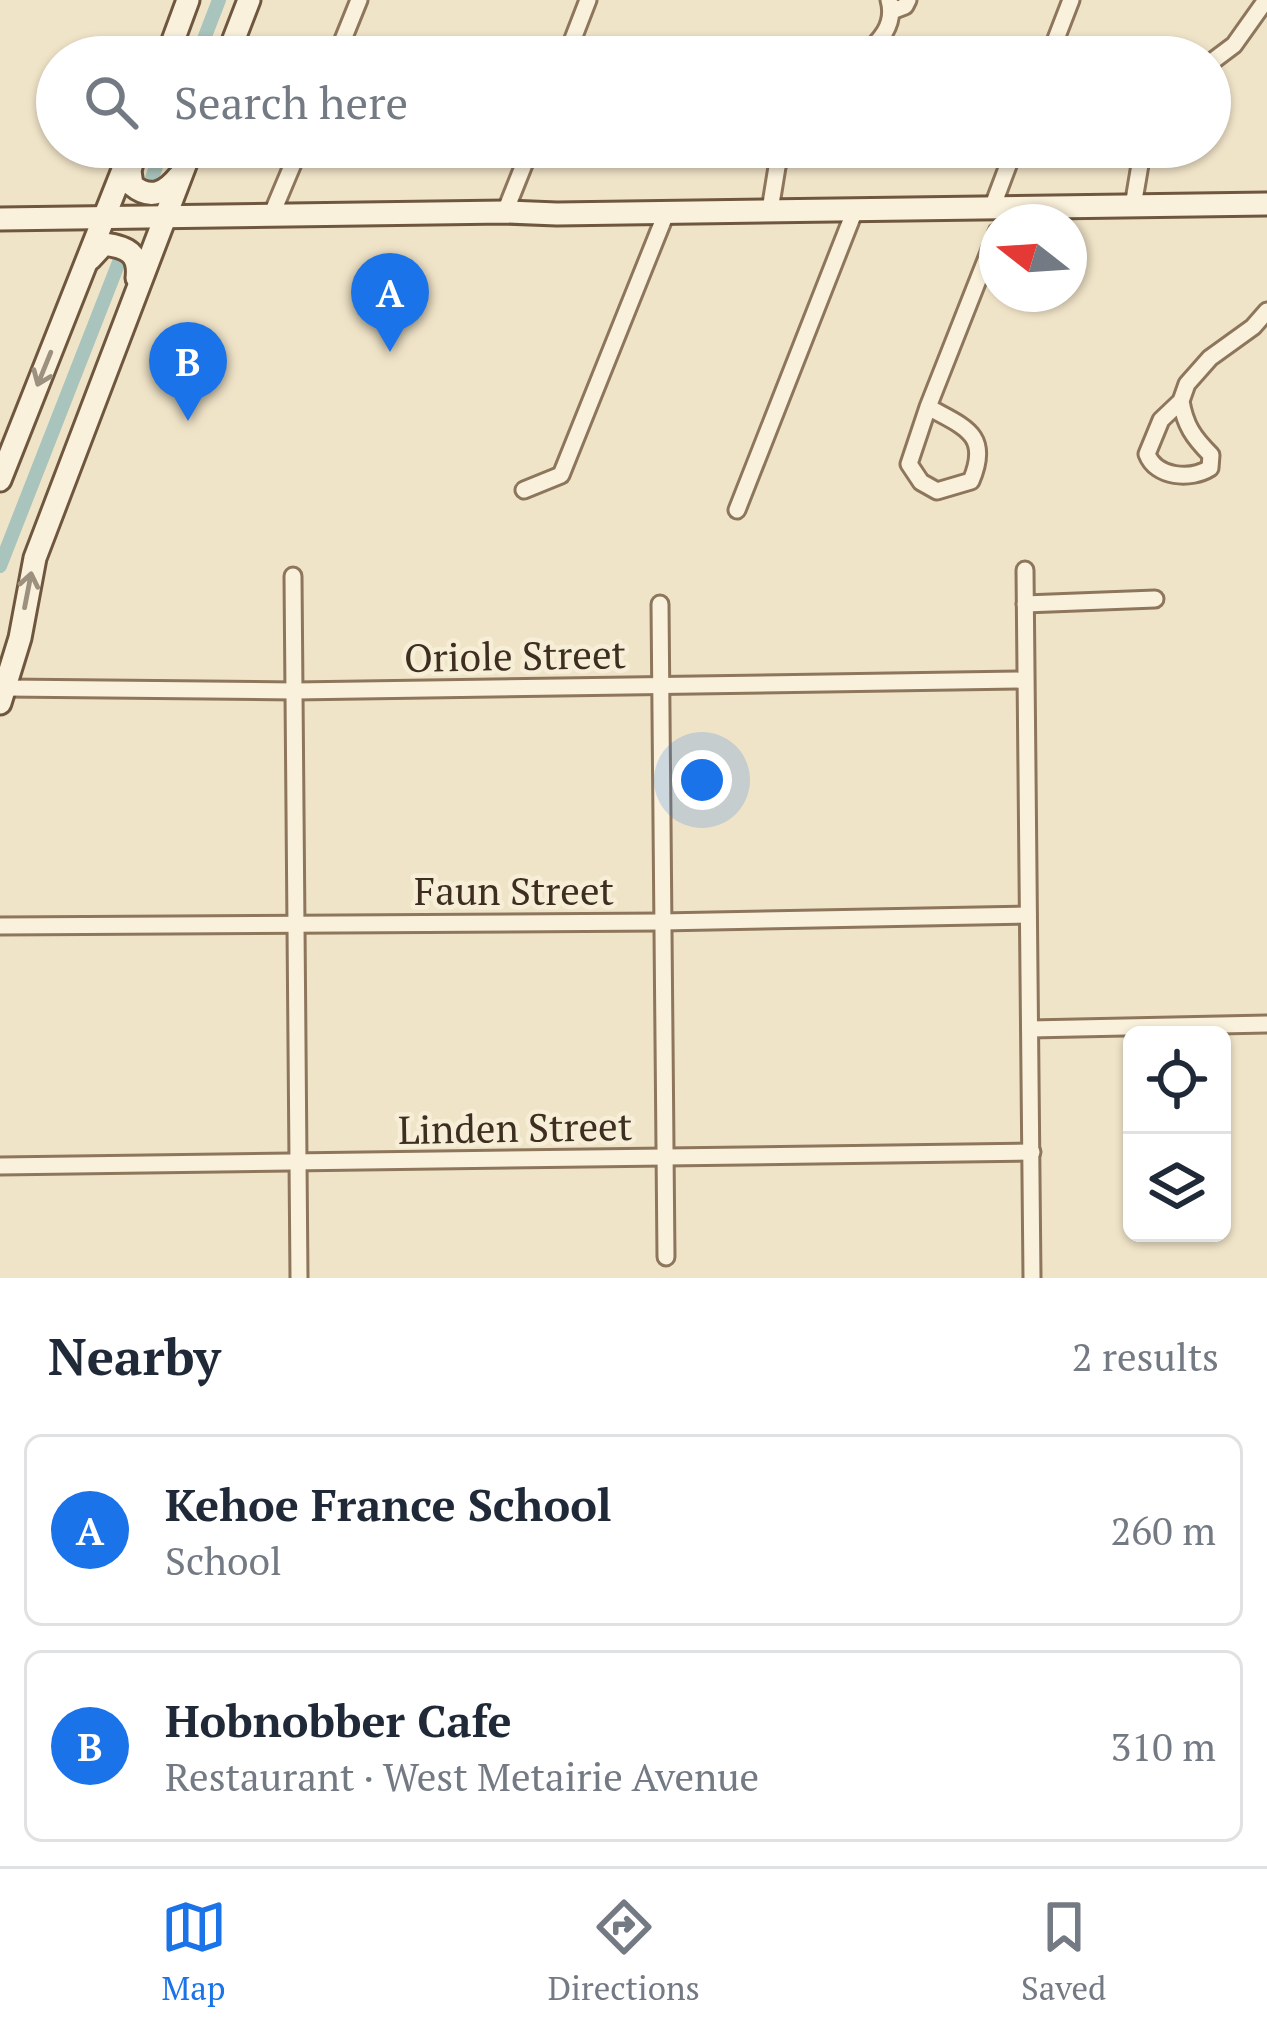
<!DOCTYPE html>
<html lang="en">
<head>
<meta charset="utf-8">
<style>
	:root { --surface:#fff; --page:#f6f6f7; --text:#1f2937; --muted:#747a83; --line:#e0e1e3; --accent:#1a73e8 }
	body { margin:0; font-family:"PT Serif",serif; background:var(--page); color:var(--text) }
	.controls { position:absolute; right:36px; bottom:36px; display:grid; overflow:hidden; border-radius:18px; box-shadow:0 3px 9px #0004 }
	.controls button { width:108px; height:108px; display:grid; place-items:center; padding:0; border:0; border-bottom:3px solid var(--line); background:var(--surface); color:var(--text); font:60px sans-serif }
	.compass { position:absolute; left:979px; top:204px; width:108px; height:108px; border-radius:50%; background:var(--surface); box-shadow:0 3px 9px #0004; rotate:287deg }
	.you { position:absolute; left:702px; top:780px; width:42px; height:42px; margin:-30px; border:9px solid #fff; border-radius:50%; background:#1a73e8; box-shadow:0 0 0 18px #1a73e833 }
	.badge { display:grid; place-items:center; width:78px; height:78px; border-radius:50%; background:var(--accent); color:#fff; font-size:39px; font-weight:700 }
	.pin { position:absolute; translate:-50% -99px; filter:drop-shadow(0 3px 6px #0008) }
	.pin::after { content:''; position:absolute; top:63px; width:42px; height:36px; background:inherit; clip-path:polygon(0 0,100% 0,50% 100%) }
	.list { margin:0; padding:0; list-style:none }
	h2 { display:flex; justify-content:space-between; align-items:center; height:156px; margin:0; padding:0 48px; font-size:51px }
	h2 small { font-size:39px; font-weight:400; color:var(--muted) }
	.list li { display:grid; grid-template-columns:78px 1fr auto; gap:36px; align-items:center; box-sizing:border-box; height:192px; margin:0 24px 24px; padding:0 24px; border:3px solid var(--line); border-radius:18px }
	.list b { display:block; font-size:45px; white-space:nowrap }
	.list p { margin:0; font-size:39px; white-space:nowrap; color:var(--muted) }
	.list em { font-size:39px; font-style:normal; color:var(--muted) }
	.icon { flex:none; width:66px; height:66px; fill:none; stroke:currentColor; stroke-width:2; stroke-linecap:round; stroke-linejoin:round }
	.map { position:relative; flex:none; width:1267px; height:1278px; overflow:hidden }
	.search { position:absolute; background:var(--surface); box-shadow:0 3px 9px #0004; left:36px; right:36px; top:36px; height:132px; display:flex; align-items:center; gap:30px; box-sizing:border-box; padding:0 42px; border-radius:66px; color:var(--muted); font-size:45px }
	.sheet { height:588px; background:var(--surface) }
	nav { display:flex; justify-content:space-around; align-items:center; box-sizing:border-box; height:168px; border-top:3px solid var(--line); background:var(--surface); font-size:33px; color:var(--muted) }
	nav a { display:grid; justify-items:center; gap:6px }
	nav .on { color:var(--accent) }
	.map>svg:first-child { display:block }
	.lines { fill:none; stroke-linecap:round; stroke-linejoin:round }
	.canal { stroke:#a9c4bc; stroke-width:14 }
	.street-casing { stroke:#8d765c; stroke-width:21 }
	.secondary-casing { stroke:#6f573f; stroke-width:27 }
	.street { stroke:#faf1dc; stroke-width:15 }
	.secondary { stroke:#faf1dc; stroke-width:21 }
	.oneway { stroke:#9c907e }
	.labels { text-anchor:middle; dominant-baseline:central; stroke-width:9; stroke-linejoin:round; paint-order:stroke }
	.street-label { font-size:39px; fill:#3d2e20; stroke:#f7eed8 }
</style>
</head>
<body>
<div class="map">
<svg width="1267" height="1278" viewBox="0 0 1267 1278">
	<rect width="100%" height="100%" fill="#f0e4c8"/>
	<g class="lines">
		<!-- canal -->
		<g class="canal">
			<path d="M197,57L219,0"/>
			<path d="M152,178L163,147"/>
			<path d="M0,566L119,262"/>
		</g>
		<defs>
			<g id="street">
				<path d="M892,11L905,6L908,0"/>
				<path d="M336,57L359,0"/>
				<path d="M566,57L588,0"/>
				<path d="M862,57C880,41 896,25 889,0"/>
				<path d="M1049,57L1071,0"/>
				<path d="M1210,63L1234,45L1266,0"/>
				<path d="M1133,206L1143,147"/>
				<path d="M992,208L1015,147"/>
				<path d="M770,210L777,167L784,147"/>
				<path d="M505,212L531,147"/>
				<path d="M271,216L300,147"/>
				<path d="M1181,401C1185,425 1193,437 1211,455L1210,468C1191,480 1156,478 1147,454L1161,420L1181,401L1187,384L1210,358L1253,327L1267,311"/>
				<path d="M928,407C964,427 991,434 971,481L937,491L921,482L909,464L928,407L997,232"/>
				<path d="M524,490L561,475L667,211"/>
				<path d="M737,510L855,210"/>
				<path d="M1025,570L1032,1278"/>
				<path d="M293,576L299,1278"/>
				<path d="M660,604L666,1257"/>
				<path d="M1025,604L1155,599"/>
				<path d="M6,688L295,691L1025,680"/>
				<path d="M0,926L661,922L1028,915"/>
				<path d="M1030,1029L1267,1024"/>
				<path d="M0,1166L1032,1152"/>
			</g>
			<g id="secondary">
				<path d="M167,57L188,0"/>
				<path d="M227,57L249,0"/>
				<path d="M133,159L130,171L132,185C151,201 166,192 179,176"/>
				<path d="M0,219L505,212L557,214L1267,204"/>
				<path d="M90,259L104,244C127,247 140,253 137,278"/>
				<path d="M0,480L132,147"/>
				<path d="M0,703L20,638L35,558L192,147"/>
			</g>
		</defs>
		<!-- street casing -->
		<use href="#street" class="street-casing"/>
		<!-- secondary casing -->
		<use href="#secondary" class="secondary-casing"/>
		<!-- street -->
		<use href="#street" class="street"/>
		<!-- secondary -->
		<use href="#secondary" class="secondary"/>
	</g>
	<!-- one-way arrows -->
	<defs><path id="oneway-shaft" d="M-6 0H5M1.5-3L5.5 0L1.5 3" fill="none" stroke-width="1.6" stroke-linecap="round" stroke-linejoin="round" transform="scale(3)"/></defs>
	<g class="oneway">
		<use href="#oneway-shaft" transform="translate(44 369) rotate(112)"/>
		<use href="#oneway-shaft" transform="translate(28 590) rotate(-79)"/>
	</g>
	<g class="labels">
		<!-- street labels -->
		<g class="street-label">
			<text transform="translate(515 655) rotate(-1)">Oriole Street</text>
			<text x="514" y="890">Faun Street</text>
			<text transform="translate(515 1127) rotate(-1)">Linden Street</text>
		</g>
	</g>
</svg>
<div class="controls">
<button><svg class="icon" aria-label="locate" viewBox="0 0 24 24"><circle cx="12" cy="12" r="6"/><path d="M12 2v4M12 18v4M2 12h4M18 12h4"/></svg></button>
<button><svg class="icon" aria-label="layers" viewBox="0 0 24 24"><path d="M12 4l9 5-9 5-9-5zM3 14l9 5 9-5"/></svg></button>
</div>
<svg class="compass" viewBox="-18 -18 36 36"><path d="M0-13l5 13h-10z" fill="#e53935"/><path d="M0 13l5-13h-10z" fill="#747a83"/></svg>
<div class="you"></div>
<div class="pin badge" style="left:390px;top:352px">A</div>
<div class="pin badge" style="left:188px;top:421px">B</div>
<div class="search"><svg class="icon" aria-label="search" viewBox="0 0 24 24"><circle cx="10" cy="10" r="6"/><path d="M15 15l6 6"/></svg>Search here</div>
</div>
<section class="sheet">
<h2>Nearby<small>2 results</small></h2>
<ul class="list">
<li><span class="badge">A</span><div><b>Kehoe France School</b><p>School</p></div><em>260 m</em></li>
<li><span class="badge">B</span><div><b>Hobnobber Cafe</b><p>Restaurant · West Metairie Avenue</p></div><em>310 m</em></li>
</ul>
</section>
<nav>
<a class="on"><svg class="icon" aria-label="map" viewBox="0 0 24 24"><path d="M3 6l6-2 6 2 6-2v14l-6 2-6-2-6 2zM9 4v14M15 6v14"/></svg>Map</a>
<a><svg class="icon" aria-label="directions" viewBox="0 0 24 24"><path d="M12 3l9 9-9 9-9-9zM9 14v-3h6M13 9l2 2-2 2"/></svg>Directions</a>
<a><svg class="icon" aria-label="saved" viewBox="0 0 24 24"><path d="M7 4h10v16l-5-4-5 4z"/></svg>Saved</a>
</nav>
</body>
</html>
